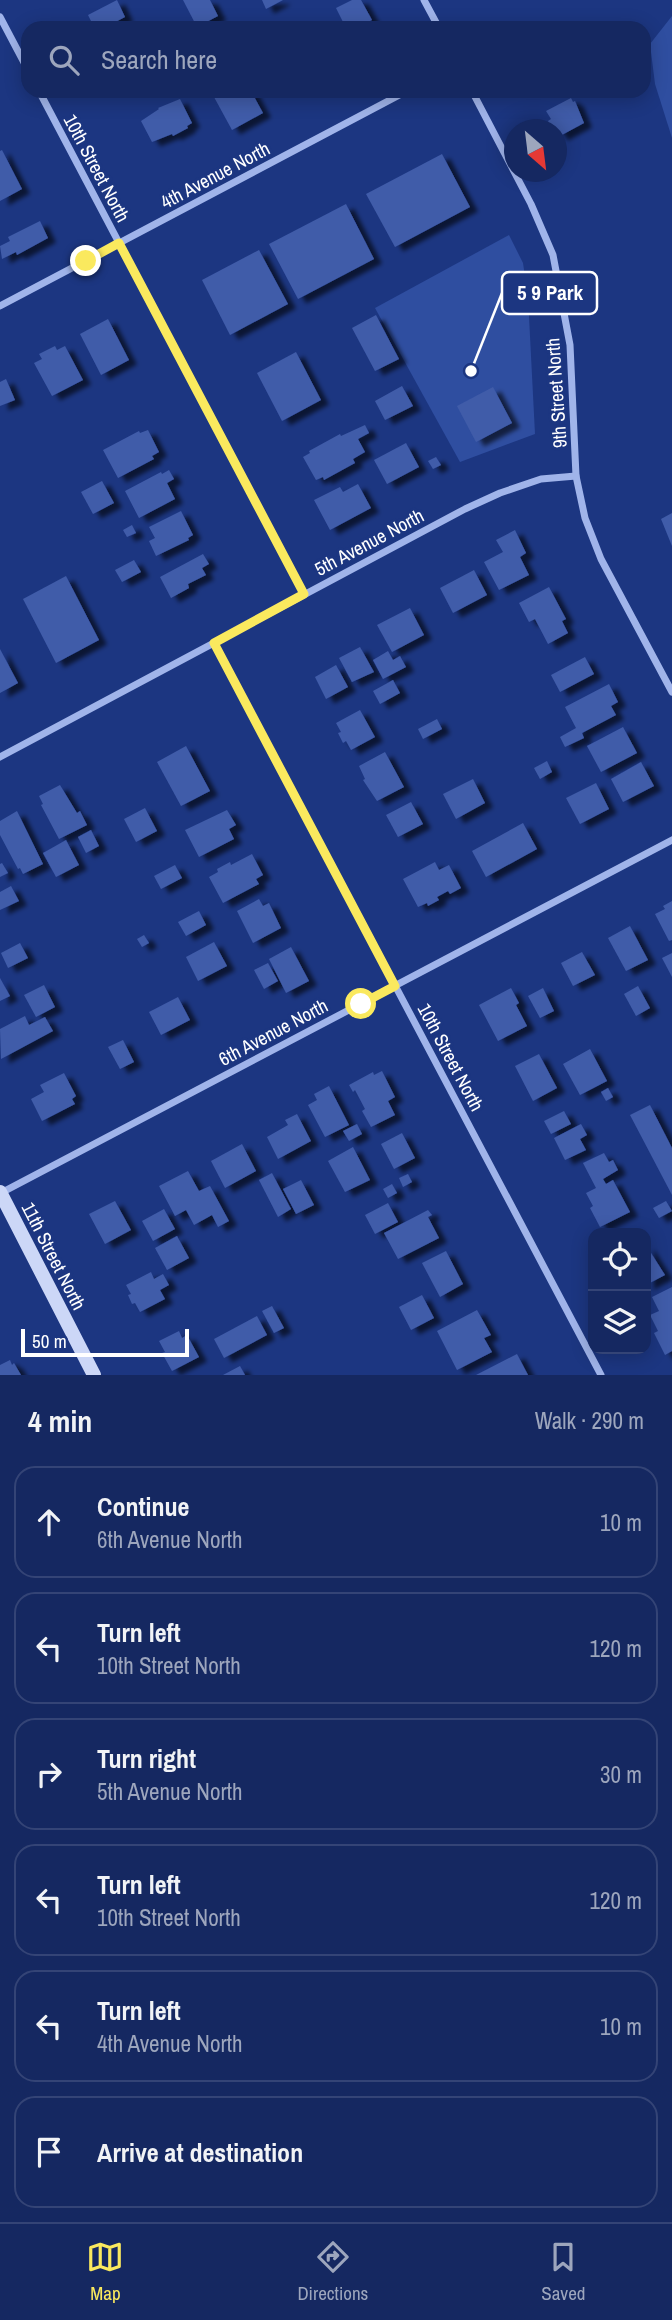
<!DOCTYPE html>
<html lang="en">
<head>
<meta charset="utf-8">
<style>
	:root { --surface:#152861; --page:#22346a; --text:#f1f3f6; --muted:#9da6bd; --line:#344476; --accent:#fae95e }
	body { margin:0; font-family:"Archivo Narrow",sans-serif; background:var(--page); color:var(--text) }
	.controls { position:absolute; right:21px; bottom:21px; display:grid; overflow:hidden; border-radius:14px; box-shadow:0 4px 18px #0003 }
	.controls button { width:63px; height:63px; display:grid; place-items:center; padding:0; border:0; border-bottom:2px solid var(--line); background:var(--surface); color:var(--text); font:35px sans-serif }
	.compass { position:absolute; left:504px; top:119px; width:63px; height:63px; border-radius:50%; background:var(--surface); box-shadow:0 4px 18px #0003; rotate:152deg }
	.scale { position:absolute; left:21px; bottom:18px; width:168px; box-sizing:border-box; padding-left:7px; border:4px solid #fff; border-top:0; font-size:19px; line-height:24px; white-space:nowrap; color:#fff; -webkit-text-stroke:5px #1c3681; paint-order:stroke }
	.stop { position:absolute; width:21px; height:21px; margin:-16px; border:5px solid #fae95e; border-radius:50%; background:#fff }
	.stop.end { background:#fae95e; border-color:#fff; box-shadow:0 2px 7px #0008 }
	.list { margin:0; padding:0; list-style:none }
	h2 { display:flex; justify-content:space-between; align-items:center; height:91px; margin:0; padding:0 28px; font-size:30px }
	h2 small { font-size:23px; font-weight:400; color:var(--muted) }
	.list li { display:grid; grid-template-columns:46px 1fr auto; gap:21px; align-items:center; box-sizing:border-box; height:112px; margin:0 14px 14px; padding:0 14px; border:2px solid var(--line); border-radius:21px }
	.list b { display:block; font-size:26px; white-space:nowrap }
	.list p { margin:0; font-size:23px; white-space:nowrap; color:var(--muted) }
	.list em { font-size:23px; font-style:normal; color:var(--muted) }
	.icon { flex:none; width:38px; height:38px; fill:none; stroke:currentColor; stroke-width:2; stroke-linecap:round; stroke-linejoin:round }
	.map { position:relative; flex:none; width:672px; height:1375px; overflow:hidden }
	.search { position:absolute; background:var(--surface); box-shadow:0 4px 18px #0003; left:21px; right:21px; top:21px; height:77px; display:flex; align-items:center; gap:18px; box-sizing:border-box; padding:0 24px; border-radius:21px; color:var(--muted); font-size:26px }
	.sheet { height:847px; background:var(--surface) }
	nav { display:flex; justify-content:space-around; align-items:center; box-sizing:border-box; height:98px; border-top:2px solid var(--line); background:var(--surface); font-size:19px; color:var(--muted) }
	nav a { display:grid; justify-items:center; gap:4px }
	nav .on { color:var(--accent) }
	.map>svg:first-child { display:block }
	.green { fill:#2f4ea0 }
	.building { fill:#405ca9; filter:url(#shadow) }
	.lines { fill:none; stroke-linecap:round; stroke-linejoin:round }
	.street { stroke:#a0b4ea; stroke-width:7 }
	.secondary { stroke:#ccd7f7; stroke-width:14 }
	.route { stroke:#fae95e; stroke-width:9 }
	.labels { text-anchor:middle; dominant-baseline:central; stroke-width:6; stroke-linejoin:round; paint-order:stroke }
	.street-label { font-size:19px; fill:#fff; stroke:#1c3681 }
	.leader { fill:none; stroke:#fff; stroke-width:2.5 }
	.callout-dot { fill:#fff; stroke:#1c3681; stroke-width:2.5 }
	.callout { fill:#1c3681; stroke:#fff; stroke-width:2.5 }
	.callout-label { font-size:21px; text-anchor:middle; font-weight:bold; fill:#fff }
</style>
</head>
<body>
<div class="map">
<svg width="672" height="1375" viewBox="0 0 672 1375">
	<defs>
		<filter id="shadow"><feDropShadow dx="8" dy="4.5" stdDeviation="2" flood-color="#0009"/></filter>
	</defs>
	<rect width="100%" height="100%" fill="#1c3681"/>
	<!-- green -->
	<g class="green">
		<path d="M672,16V138L655,84L650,44Z"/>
		<path d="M509,235L523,263L528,297L535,434L460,462L375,308Z"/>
	</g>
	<!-- building -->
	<g class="building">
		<path d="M117,0L125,17L108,26L109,28H77L91,21L88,15Z"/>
		<path d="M183,0H210L218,16L197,27Z"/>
		<path d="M262,0H283L266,9Z"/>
		<path d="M352,0H361L372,20L356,28H346L336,8Z"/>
		<path d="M226,91H251L263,113L232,130L214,97Z"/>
		<path d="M571,98L573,102L575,101L584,123L560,136L555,127L552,129L548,121L551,119L546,111Z"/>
		<path d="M180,99L192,123L187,126L188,128L173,136L172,134L152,142L141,121L159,109L158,108Z"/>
		<path d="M2,150L22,189L0,201V151Z"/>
		<path d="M442,154L470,207L395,247L366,194Z"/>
		<path d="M346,204L374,259L298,299L269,244Z"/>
		<path d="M40,221L48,238L17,255L16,252L2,259L0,246L10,241L8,237Z"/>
		<path d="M259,250L288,304L230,335L202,280Z"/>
		<path d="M376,315L399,359L375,371L352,328Z"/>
		<path d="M108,319L129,360L101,375L80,334Z"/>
		<path d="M55,346L57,350L65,346L83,380L52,396L34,363L42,359L39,354Z"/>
		<path d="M296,352L321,400L282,421L257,373Z"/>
		<path d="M6,379L15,400L0,406V382Z"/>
		<path d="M402,386L413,406L385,420L375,401Z"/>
		<path d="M493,387L512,423L476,442L457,406Z"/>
		<path d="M365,425L369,433L358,439L365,452L353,459L355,463L324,480L323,477L316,480L303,457L310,453L309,451L340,434L341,436Z"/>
		<path d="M148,430L159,452L152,456L154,459L118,478L103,450L139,431L140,433Z"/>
		<path d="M406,443L419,467L387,484L374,460Z"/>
		<path d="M436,457L441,465L433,469L428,461Z"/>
		<path d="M169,470L174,479L167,483L175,499L139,518L125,491L161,472L162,474Z"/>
		<path d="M102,481L114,503L93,514L81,492Z"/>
		<path d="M358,484L371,508L330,530L314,500L340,487L343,492Z"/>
		<path d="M181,511L193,535L188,538L189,540L156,556L149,541L155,538L149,527Z"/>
		<path d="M672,513V546L661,519Z"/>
		<path d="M132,525L136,533L127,537L123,530Z"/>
		<path d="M515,530L526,553L520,557L529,575L499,590L484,562L503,552L496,540Z"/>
		<path d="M203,554L209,564L202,568L206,575L188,584L189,588L171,598L160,577Z"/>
		<path d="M134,560L141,572L122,582L115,570Z"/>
		<path d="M474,570L487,595L453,613L440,588Z"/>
		<path d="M66,576L99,640L56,663L23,599Z"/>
		<path d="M549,587L566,619L562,621L568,633L548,644L535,619L529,622L519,603Z"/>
		<path d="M410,608L424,635L392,652L377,625Z"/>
		<path d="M360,647L374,672L352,682L339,658Z"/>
		<path d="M0,649L18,683L0,693Z"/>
		<path d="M388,651L393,660L400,656L406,667L383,679L373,660Z"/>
		<path d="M585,657L594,674L560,692L551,675Z"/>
		<path d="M336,665L348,687L326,699L315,677Z"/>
		<path d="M393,680L400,693L380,704L373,691Z"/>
		<path d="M609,684L618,702L611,706L616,715L582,733L584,738L565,747L560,737L576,728L565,707Z"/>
		<path d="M360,710L375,737L351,750L346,741L343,743L338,733L341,732L336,723Z"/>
		<path d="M437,719L442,729L423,739L418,729Z"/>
		<path d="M623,727L637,753L601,772L587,746Z"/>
		<path d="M186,746L210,791L181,806L157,762Z"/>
		<path d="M385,752L404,787L377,801L363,780L365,779L359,766Z"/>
		<path d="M547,761L552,772L540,779L534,768Z"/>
		<path d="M641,762L654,786L623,802L611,779Z"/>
		<path d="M473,779L485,803L456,819L443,794Z"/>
		<path d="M596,783L609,809L580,824L566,798Z"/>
		<path d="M60,785L77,813L80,811L87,825L59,839L41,805L43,804L39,796Z"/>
		<path d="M411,802L423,824L398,837L386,815Z"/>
		<path d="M145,808L157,831L136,842L124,819Z"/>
		<path d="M227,810L236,825L229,829L234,839L199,857L185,830Z"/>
		<path d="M17,811L43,864L23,874L20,868L18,869L0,835V821Z"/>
		<path d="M523,823L537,849L486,877L472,851Z"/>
		<path d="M91,830L99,846L86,853L78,837Z"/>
		<path d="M66,840L79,865L56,877L43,853Z"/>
		<path d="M252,854L263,875L256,879L259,884L223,903L209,877L218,872L217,869L230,862L231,865Z"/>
		<path d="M435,862L439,870L449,865L461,888L450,894L448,891L437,897L439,900L428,906L427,903L418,907L403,879Z"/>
		<path d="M2,863L8,873L0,877V864Z"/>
		<path d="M175,865L182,878L161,889L154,876Z"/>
		<path d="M11,886L19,901L0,910V892Z"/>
		<path d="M259,899L263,906L269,903L281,928L253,943L237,911Z"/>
		<path d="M672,901V940L669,941L655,914L665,909L663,906Z"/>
		<path d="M199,911L206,925L186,936L178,922Z"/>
		<path d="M630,926L648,960L626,971L608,938Z"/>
		<path d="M144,935L149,943L142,947L137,939Z"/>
		<path d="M214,942L227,966L198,981L186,957Z"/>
		<path d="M20,943L28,958L8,968L1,953Z"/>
		<path d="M291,947L309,981L286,993L269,959Z"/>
		<path d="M582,952L595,975L573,986L561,963Z"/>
		<path d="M672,953V977L662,958Z"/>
		<path d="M268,963L278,981L264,989L254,970Z"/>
		<path d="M0,978L10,996L0,1001Z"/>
		<path d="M44,985L55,1007L36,1017L24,995Z"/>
		<path d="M638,986L650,1008L636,1016L624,994Z"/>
		<path d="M511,988L519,1003L516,1005L527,1026L498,1041L479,1005Z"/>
		<path d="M543,988L554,1011L540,1018L528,996Z"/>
		<path d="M178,997L190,1020L161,1035L149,1012Z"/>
		<path d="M25,1016L29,1025L45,1017L53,1031L1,1059L0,1029Z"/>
		<path d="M123,1040L134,1062L120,1069L108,1047Z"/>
		<path d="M590,1049L607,1081L580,1095L563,1064Z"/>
		<path d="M539,1054L557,1088L533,1101L515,1066Z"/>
		<path d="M382,1071L395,1097L388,1101L395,1115L371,1127L362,1111L365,1109L355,1090L353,1092L349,1085L373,1072L374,1075Z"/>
		<path d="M64,1073L76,1096L72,1099L75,1104L42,1121L31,1099L44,1092L40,1085Z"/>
		<path d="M329,1086L349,1125L325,1137L308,1105L317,1100L314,1094Z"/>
		<path d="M608,1088L613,1097L606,1101L601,1092Z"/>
		<path d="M650,1105L672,1148V1195L630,1115Z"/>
		<path d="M564,1111L571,1124L551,1134L544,1121Z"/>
		<path d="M297,1114L311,1141L278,1159L267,1137L288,1125L285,1120Z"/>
		<path d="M357,1124L362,1134L349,1141L343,1131Z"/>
		<path d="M581,1124L587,1135L580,1139L586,1150L565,1160L554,1138Z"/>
		<path d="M402,1133L415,1158L394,1169L381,1144Z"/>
		<path d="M242,1144L256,1171L225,1188L211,1161Z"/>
		<path d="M353,1147L370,1180L345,1192L328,1161Z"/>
		<path d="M604,1153L609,1162L613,1160L618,1170L603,1179L606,1184L613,1180L630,1212L600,1227L590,1208L593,1206L586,1193L596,1188L583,1163Z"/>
		<path d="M188,1171L199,1191L210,1186L229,1221L218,1227L212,1215L194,1225L186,1210L175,1216L159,1186Z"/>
		<path d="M272,1173L291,1209L278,1217L259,1180Z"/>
		<path d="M408,1174L412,1182L403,1187L399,1178Z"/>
		<path d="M301,1180L314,1205L296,1214L283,1189Z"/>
		<path d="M392,1184L397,1193L388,1198L383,1189Z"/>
		<path d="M115,1201L131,1230L105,1244L89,1214Z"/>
		<path d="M666,1201L672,1211L659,1218L653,1208Z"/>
		<path d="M388,1203L398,1222L375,1234L365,1215Z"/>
		<path d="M164,1209L175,1229L153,1241L142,1221Z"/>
		<path d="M428,1210L432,1215L428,1217L439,1238L398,1259L384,1233Z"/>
		<path d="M177,1236L189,1258L167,1270L155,1248Z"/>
		<path d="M646,1245L665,1275L646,1285Z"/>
		<path d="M446,1251L463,1284L440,1297L422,1263Z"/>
		<path d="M151,1272L154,1279L163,1274L169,1285L160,1290L165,1299L140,1312L135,1303L132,1304L128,1295L131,1294L126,1285Z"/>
		<path d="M672,1287V1351L665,1355L654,1333L658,1331L650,1315L659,1311L652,1297Z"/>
		<path d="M422,1295L434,1318L411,1330L399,1307Z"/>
		<path d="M272,1306L284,1328L274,1333L262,1311Z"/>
		<path d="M477,1310L491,1335L484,1338L492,1352L457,1370L437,1331Z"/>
		<path d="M257,1316L267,1335L224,1358L214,1339Z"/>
		<path d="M179,1331L182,1338L187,1335L199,1357L172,1371L162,1353L165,1352L159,1341Z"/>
		<path d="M517,1354L528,1375H476Z"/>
		<path d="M10,1360L12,1365L14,1363L21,1375H0V1365Z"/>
		<path d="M240,1366L245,1375H223Z"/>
	</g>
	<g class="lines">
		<!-- street -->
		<g class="street">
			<path d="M424,0L439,28"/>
			<path d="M0,17L28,70"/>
			<path d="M39,91L304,594"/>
			<path d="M472,91L531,204L553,255L570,345L576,476L585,518L601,559L672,692"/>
			<path d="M0,306L407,91"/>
			<path d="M214,643L601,1375"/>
			<path d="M0,757L465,509L500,493L541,479L576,476"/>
			<path d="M1,1193L672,840"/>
		</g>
		<!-- secondary -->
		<path class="secondary" d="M0,1192L94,1375"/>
	</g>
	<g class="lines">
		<!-- route -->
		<path class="route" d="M86,261L119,243L304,594L214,643L395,986L361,1004"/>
	</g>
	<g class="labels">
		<!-- street labels -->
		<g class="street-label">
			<text transform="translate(97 168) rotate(62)">10th Street North</text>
			<text transform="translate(215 175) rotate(-28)">4th Avenue North</text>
			<text transform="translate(556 393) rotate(-94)">9th Street North</text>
			<text transform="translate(369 542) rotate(-28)">5th Avenue North</text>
			<text transform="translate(273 1032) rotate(-28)">6th Avenue North</text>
			<text transform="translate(451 1057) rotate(62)">10th Street North</text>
			<text transform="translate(54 1256) rotate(63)">11th Street North</text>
		</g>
	</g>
	<!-- callouts -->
	<path class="leader" d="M471 371L502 293"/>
	<circle class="callout-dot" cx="471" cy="371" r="7"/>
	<rect class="callout" x="502" y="272" width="95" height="42" rx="7"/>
	<g class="callout-label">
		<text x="550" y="300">5 9 Park</text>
	</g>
</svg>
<div class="controls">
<button><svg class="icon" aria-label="locate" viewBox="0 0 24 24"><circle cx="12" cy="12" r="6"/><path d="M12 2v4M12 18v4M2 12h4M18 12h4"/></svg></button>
<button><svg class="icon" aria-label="layers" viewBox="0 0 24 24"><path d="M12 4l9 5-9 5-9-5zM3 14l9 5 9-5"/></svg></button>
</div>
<svg class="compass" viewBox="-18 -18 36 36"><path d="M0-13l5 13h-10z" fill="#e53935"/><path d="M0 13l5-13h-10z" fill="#9da6bd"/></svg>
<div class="scale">50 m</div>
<div class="stop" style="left:361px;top:1004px"></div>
<div class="stop end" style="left:86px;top:261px"></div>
<div class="search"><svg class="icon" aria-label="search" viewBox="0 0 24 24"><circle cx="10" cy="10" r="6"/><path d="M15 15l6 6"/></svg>Search here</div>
</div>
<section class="sheet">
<h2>4 min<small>Walk · 290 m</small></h2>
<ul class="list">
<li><svg class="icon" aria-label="ahead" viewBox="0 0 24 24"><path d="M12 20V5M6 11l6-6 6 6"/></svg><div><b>Continue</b><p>6th Avenue North</p></div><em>10 m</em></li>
<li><svg class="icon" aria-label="left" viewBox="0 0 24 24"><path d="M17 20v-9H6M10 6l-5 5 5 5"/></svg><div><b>Turn left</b><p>10th Street North</p></div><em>120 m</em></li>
<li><svg class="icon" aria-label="right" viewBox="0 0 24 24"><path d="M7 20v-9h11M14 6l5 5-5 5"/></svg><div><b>Turn right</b><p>5th Avenue North</p></div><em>30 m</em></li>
<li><svg class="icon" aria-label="left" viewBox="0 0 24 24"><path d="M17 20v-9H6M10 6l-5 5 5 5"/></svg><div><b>Turn left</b><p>10th Street North</p></div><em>120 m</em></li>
<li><svg class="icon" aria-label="left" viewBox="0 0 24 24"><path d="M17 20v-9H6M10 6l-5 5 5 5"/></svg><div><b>Turn left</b><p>4th Avenue North</p></div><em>10 m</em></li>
<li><svg class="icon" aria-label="arrive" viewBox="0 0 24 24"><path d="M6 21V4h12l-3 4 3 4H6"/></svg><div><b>Arrive at destination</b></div></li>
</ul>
</section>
<nav>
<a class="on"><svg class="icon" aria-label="map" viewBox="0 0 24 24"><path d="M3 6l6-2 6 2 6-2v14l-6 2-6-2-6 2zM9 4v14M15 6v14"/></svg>Map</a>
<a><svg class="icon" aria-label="directions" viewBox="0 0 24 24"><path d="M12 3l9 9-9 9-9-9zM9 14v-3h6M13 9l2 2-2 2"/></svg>Directions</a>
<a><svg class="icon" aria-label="saved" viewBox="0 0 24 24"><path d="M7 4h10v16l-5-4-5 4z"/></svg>Saved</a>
</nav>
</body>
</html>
